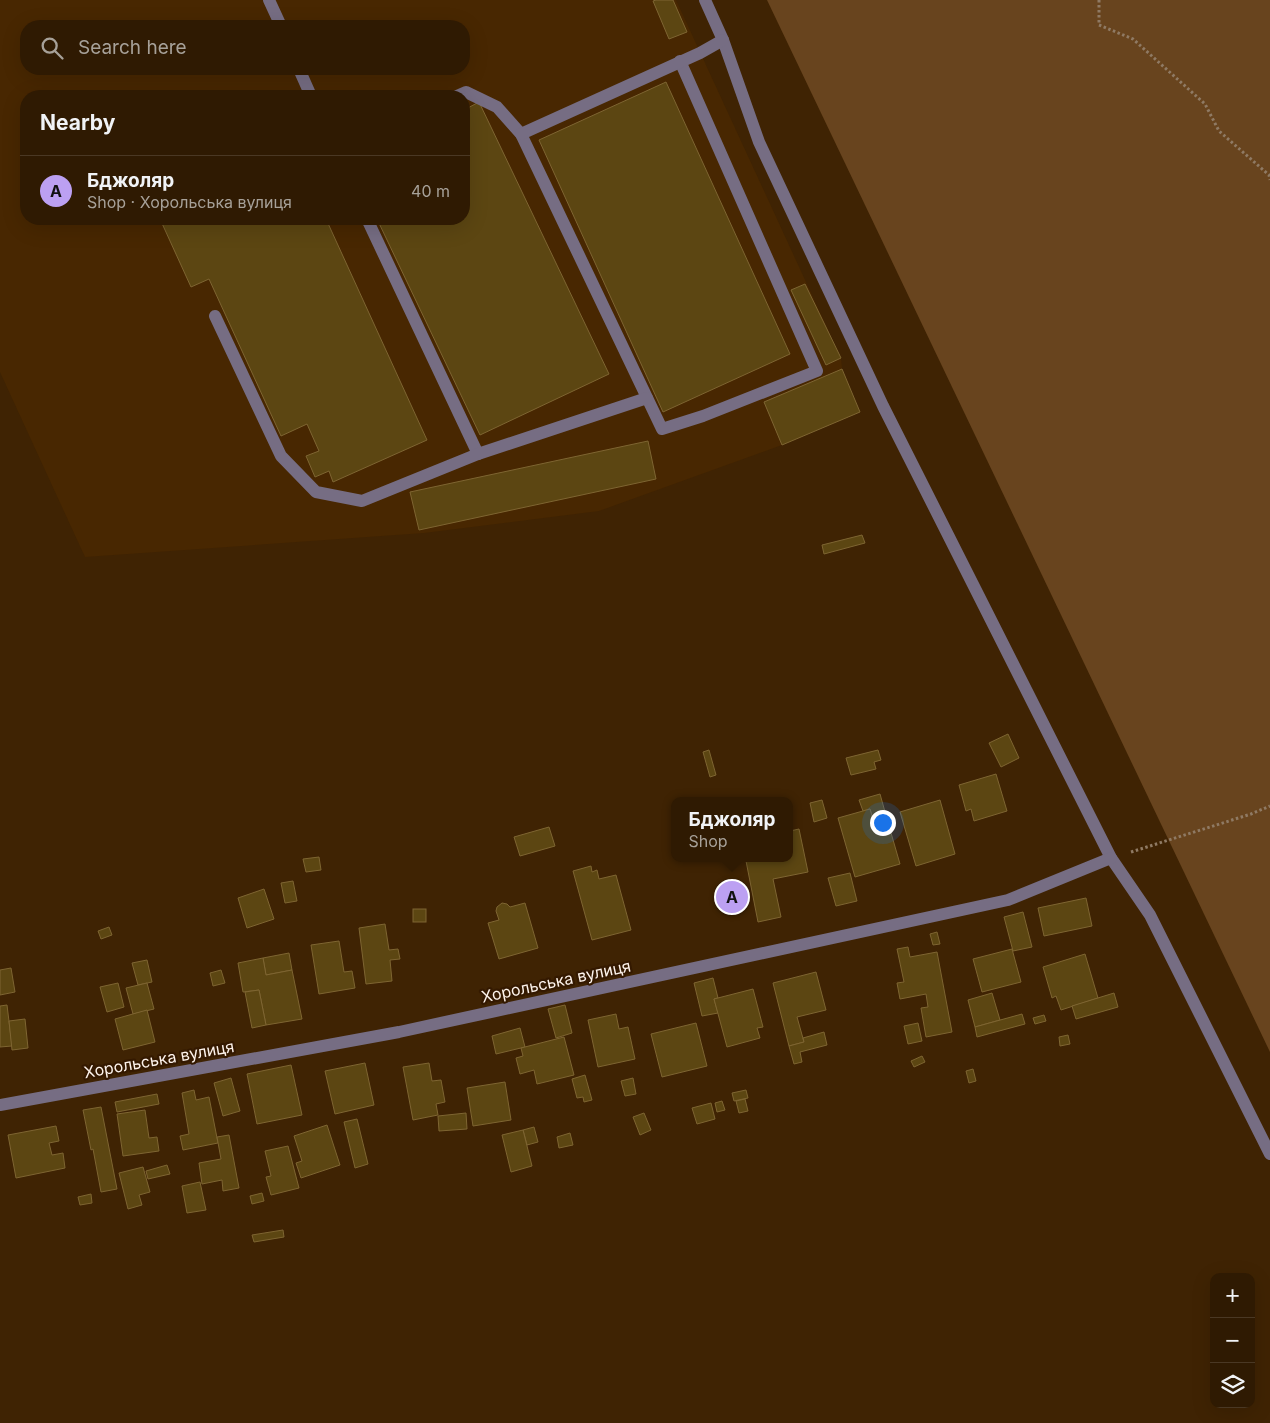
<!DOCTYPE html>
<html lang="en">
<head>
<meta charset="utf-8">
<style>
	:root { --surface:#2f1a02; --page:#37230c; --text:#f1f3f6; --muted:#a7a199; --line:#4a3824; --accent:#bca0f2 }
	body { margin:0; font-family:Inter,sans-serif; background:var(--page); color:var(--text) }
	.controls { position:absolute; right:15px; bottom:15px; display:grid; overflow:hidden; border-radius:10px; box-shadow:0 5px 20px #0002 }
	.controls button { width:45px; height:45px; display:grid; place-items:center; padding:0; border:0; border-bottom:1px solid var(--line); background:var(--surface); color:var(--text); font:25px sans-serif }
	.you { position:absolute; left:882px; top:822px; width:18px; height:18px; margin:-12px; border:4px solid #fff; border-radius:50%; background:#1a73e8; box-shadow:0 0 0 8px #1a73e833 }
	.badge { display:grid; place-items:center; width:32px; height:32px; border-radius:50%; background:var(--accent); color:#111; font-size:16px; font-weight:700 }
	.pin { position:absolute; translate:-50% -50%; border:2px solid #fff; box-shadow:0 1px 5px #0006 }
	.popup { position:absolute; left:671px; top:797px; width:122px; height:65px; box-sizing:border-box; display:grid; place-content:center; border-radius:10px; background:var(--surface); filter:drop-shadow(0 1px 4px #0005); font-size:16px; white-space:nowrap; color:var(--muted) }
	.popup b { font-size:19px; color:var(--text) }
	.popup::after { content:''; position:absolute; left:50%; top:100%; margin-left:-10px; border:10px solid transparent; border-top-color:var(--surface) }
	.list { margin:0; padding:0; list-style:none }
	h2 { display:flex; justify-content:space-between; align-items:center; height:65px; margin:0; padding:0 20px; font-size:21px }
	h2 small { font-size:16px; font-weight:400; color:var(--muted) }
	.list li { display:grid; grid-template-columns:32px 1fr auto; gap:15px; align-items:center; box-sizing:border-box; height:70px; padding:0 20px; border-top:1px solid var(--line) }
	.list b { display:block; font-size:19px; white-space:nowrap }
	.list p { margin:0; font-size:16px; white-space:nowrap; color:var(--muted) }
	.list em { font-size:16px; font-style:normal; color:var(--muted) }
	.icon { flex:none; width:28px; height:28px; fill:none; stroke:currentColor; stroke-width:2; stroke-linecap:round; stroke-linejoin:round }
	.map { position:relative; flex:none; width:1270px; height:1423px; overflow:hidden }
	.search { position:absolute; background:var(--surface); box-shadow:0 5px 20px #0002; left:20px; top:20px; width:450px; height:55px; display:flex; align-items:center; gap:12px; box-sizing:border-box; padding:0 18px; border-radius:20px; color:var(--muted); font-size:19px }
	.panel { position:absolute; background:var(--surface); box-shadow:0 5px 20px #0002; left:20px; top:90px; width:450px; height:135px; border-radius:20px }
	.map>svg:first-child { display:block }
	.built { fill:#482701; fill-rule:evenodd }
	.green { fill:#68441e }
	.building { fill:#5c4612; stroke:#7e6532 }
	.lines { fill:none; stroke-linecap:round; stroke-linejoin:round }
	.path { stroke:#8f7a64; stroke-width:3; stroke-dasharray:2.5 2.5; stroke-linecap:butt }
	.minor { stroke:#766d83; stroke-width:12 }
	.labels { text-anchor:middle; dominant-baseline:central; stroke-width:4.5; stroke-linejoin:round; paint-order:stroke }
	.street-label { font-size:16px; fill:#fdf3eb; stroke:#341900 }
</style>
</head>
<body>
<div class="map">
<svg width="1270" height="1423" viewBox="0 0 1270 1423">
	<rect width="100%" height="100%" fill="#3f2303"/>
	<!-- built -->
	<path class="built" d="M0,0H676L841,358L842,369L860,412L782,445L599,511L424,533L85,557L0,372ZM26,26H464V69H26ZM26,96H464V219H26Z"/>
	<!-- green -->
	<path class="green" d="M767,0H1270V1052Z"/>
	<!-- building -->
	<g class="building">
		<path d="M656,0H673L687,32L669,39L653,1Z"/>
		<path d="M666,82L790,354L663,412L539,140Z"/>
		<path d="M479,102L609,374L480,435L377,219H464V110Z"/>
		<path d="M160,219H326L427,440L333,482L329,471L315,477L306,456L319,451L307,424L281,436L209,279L191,287Z"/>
		<path d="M805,284L841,358L826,365L791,290Z"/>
		<path d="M842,369L860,412L782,445L764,402Z"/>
		<path d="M648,441L656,479L419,530L410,492Z"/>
		<path d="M862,535L865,543L824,554L822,545Z"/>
		<path d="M1008,734L1019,758L1001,767L989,743Z"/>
		<path d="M709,750L716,775L710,777L703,752Z"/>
		<path d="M878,750L881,760L874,762L876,769L851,775L846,758Z"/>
		<path d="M996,774L1007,811L974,821L971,809L966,811L959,785Z"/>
		<path d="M880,794L887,819L874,823L870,809L863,811L859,800Z"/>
		<path d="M822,800L827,818L814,822L810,803Z"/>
		<path d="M940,800L955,854L916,866L900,812Z"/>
		<path d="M870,809L874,823L887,819L900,864L855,877L838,818Z"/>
		<path d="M549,827L555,846L520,856L514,837Z"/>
		<path d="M799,829L808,872L773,879L781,917L758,922L746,861L762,858H790V831Z"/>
		<path d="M319,857L321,870L306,872L303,859Z"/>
		<path d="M591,866L592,872L597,870L599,879L616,875L631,930L592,940L573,871Z"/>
		<path d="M850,873L857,901L836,906L828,878Z"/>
		<path d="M293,881L297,901L285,903L281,883Z"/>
		<path d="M736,883L743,907L728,912L721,888Z"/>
		<path d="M264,889L274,919L247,928L238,898Z"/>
		<path d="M1086,898L1092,926L1044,936L1038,908Z"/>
		<path d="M502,903L507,904L510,907L525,903L538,948L499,959L488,923L499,920L496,911L497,907Z"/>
		<rect x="413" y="909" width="13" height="13"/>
		<path d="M1023,912L1032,947L1013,951L1004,917Z"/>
		<path d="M385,924L389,950L398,949L400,959L390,960L392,981L366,984L359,928Z"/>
		<path d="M109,927L112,935L101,939L98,931Z"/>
		<path d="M937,932L940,944L933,945L930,934Z"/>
		<path d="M339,941L344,972L352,971L355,988L319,994L311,945Z"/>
		<path d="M908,947L910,957L937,952L952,1032L926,1037L921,1008L928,1007L926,994L900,999L897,983L904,982L897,949Z"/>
		<path d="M1012,949L1021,982L982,992L973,959Z"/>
		<path d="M289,953L292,970L266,975L263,958Z"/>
		<path d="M1085,954L1098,998L1061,1010L1056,996L1052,998L1043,967Z"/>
		<path d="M263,958L266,975L292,970L302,1019L266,1025L259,990L243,992L238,963Z"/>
		<path d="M147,960L152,982L138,985L132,963Z"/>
		<path d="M11,968L15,992L0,995V970Z"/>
		<path d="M221,970L225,983L213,986L210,973Z"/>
		<path d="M816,972L826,1010L797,1017L804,1042L789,1046L773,983Z"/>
		<path d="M713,978L718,998L714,999L718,1013L702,1016L694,983Z"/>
		<path d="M118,983L124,1007L107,1012L100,987Z"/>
		<path d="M147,983L154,1009L133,1014L126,988Z"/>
		<path d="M753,989L763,1027L757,1028L760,1038L727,1047L714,999Z"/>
		<path d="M259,990L266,1025L252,1028L245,992Z"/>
		<path d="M992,993L1000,1020L975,1027L968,1000Z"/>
		<path d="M1114,993L1118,1007L1076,1019L1072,1006Z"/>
		<path d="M7,1005L12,1046L0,1047V1006Z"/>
		<path d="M565,1005L572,1033L556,1038L548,1009Z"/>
		<path d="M147,1010L155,1042L123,1050L115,1019Z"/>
		<path d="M616,1014L619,1029L628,1027L635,1059L598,1067L588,1020Z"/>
		<path d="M1022,1014L1025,1024L977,1037L975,1027Z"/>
		<path d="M1044,1015L1046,1021L1035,1024L1033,1018Z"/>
		<path d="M25,1019L28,1048L12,1050L9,1021Z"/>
		<path d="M696,1023L707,1066L662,1077L651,1034Z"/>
		<path d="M918,1023L922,1041L908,1044L904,1026Z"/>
		<path d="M520,1028L525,1047L496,1054L492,1036Z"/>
		<path d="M824,1032L827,1045L800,1052L802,1062L794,1064L789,1046L804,1042L803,1038Z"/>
		<path d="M1068,1035L1070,1044L1060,1046L1059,1037Z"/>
		<path d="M564,1037L574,1075L537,1084L534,1070L520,1074L516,1058L523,1056L521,1048Z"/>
		<path d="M922,1056L925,1062L914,1067L911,1061Z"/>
		<path d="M365,1063L374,1105L335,1114L325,1071Z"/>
		<path d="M429,1063L432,1081L441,1080L445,1102L436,1104L438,1115L413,1120L403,1067Z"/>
		<path d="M291,1065L302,1115L257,1124L247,1074Z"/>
		<path d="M973,1069L976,1081L969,1083L966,1071Z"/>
		<path d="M585,1075L592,1100L584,1102L583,1097L577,1098L572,1079Z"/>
		<path d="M231,1078L240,1111L223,1116L214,1083Z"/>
		<path d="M633,1078L636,1094L625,1096L621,1081Z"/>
		<path d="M505,1082L511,1120L473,1126L467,1088Z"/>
		<path d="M194,1090L196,1100L209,1097L218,1143L183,1150L180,1136L189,1134L182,1093Z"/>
		<path d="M746,1090L748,1098L734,1101L732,1093Z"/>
		<path d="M157,1094L159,1104L117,1112L115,1102Z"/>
		<path d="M745,1099L748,1111L739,1113L736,1101Z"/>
		<path d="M722,1101L725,1110L717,1112L715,1103Z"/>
		<path d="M711,1103L715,1119L697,1124L692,1108Z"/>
		<path d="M101,1107L117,1189L101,1192L93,1149L91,1150L83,1110Z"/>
		<path d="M145,1110L149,1138L157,1137L159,1151L123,1156L117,1114Z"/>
		<path d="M466,1113L467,1129L439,1131L438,1116Z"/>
		<path d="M644,1113L651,1130L640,1135L633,1117Z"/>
		<path d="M357,1119L368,1164L355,1168L344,1122Z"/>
		<path d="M327,1125L340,1165L301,1178L296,1163L302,1161L294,1136Z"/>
		<path d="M56,1126L59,1141L49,1143L52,1155L63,1153L65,1168L16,1178L8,1135Z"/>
		<path d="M534,1127L538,1142L527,1145L523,1130Z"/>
		<path d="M523,1130L532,1166L511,1172L502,1135Z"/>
		<path d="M570,1133L573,1145L559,1148L557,1137Z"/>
		<path d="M229,1135L239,1188L223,1191L222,1180L202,1184L199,1163L221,1159L217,1137Z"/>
		<path d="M288,1146L299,1188L271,1195L266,1177L271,1176L265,1151Z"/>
		<path d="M167,1165L170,1174L148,1179L146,1171Z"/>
		<path d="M143,1167L150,1192L139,1195L142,1205L128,1209L119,1173Z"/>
		<path d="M200,1182L206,1210L187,1213L182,1186Z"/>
		<path d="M262,1193L264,1201L252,1204L250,1196Z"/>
		<path d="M91,1194L92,1203L80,1205L78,1197Z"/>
		<path d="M283,1230L284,1237L254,1242L252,1235Z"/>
	</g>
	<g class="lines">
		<!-- path -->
		<g class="path">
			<path d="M1099,0V25L1133,39L1205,104L1219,131L1269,175L1270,180"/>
			<path d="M1131,852L1251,814L1270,806"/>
		</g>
		<!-- minor -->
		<g class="minor">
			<path d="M269,0L281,26"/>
			<path d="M705,0L723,40L759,142L883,406L1111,858L1150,915L1270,1154"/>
			<path d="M299,69L311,96"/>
			<path d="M457,96L466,92L497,107L521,134L662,429L703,416L817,371L680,61"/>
			<path d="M521,134L700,53L723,40"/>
			<path d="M367,219L478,454"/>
			<path d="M215,316L281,456L316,492L362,501L478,454L647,398"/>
			<path d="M0,1105L399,1032L1008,900L1111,858"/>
		</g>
	</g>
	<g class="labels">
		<!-- street labels -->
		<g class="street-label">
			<text transform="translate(556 981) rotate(-12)">Хорольська вулиця</text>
			<text transform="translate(159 1059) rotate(-10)">Хорольська вулиця</text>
		</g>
	</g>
</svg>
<div class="controls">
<button>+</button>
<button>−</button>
<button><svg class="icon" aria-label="layers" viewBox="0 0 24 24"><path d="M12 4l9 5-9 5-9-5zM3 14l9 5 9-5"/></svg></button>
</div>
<div class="you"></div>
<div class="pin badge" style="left:732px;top:897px">A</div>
<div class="popup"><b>Бджоляр</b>Shop</div>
<div class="search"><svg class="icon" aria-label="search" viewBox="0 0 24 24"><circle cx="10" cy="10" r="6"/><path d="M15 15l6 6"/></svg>Search here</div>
<section class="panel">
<h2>Nearby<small></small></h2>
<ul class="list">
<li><span class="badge">A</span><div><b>Бджоляр</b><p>Shop · Хорольська вулиця</p></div><em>40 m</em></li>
</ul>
</section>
</div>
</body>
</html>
